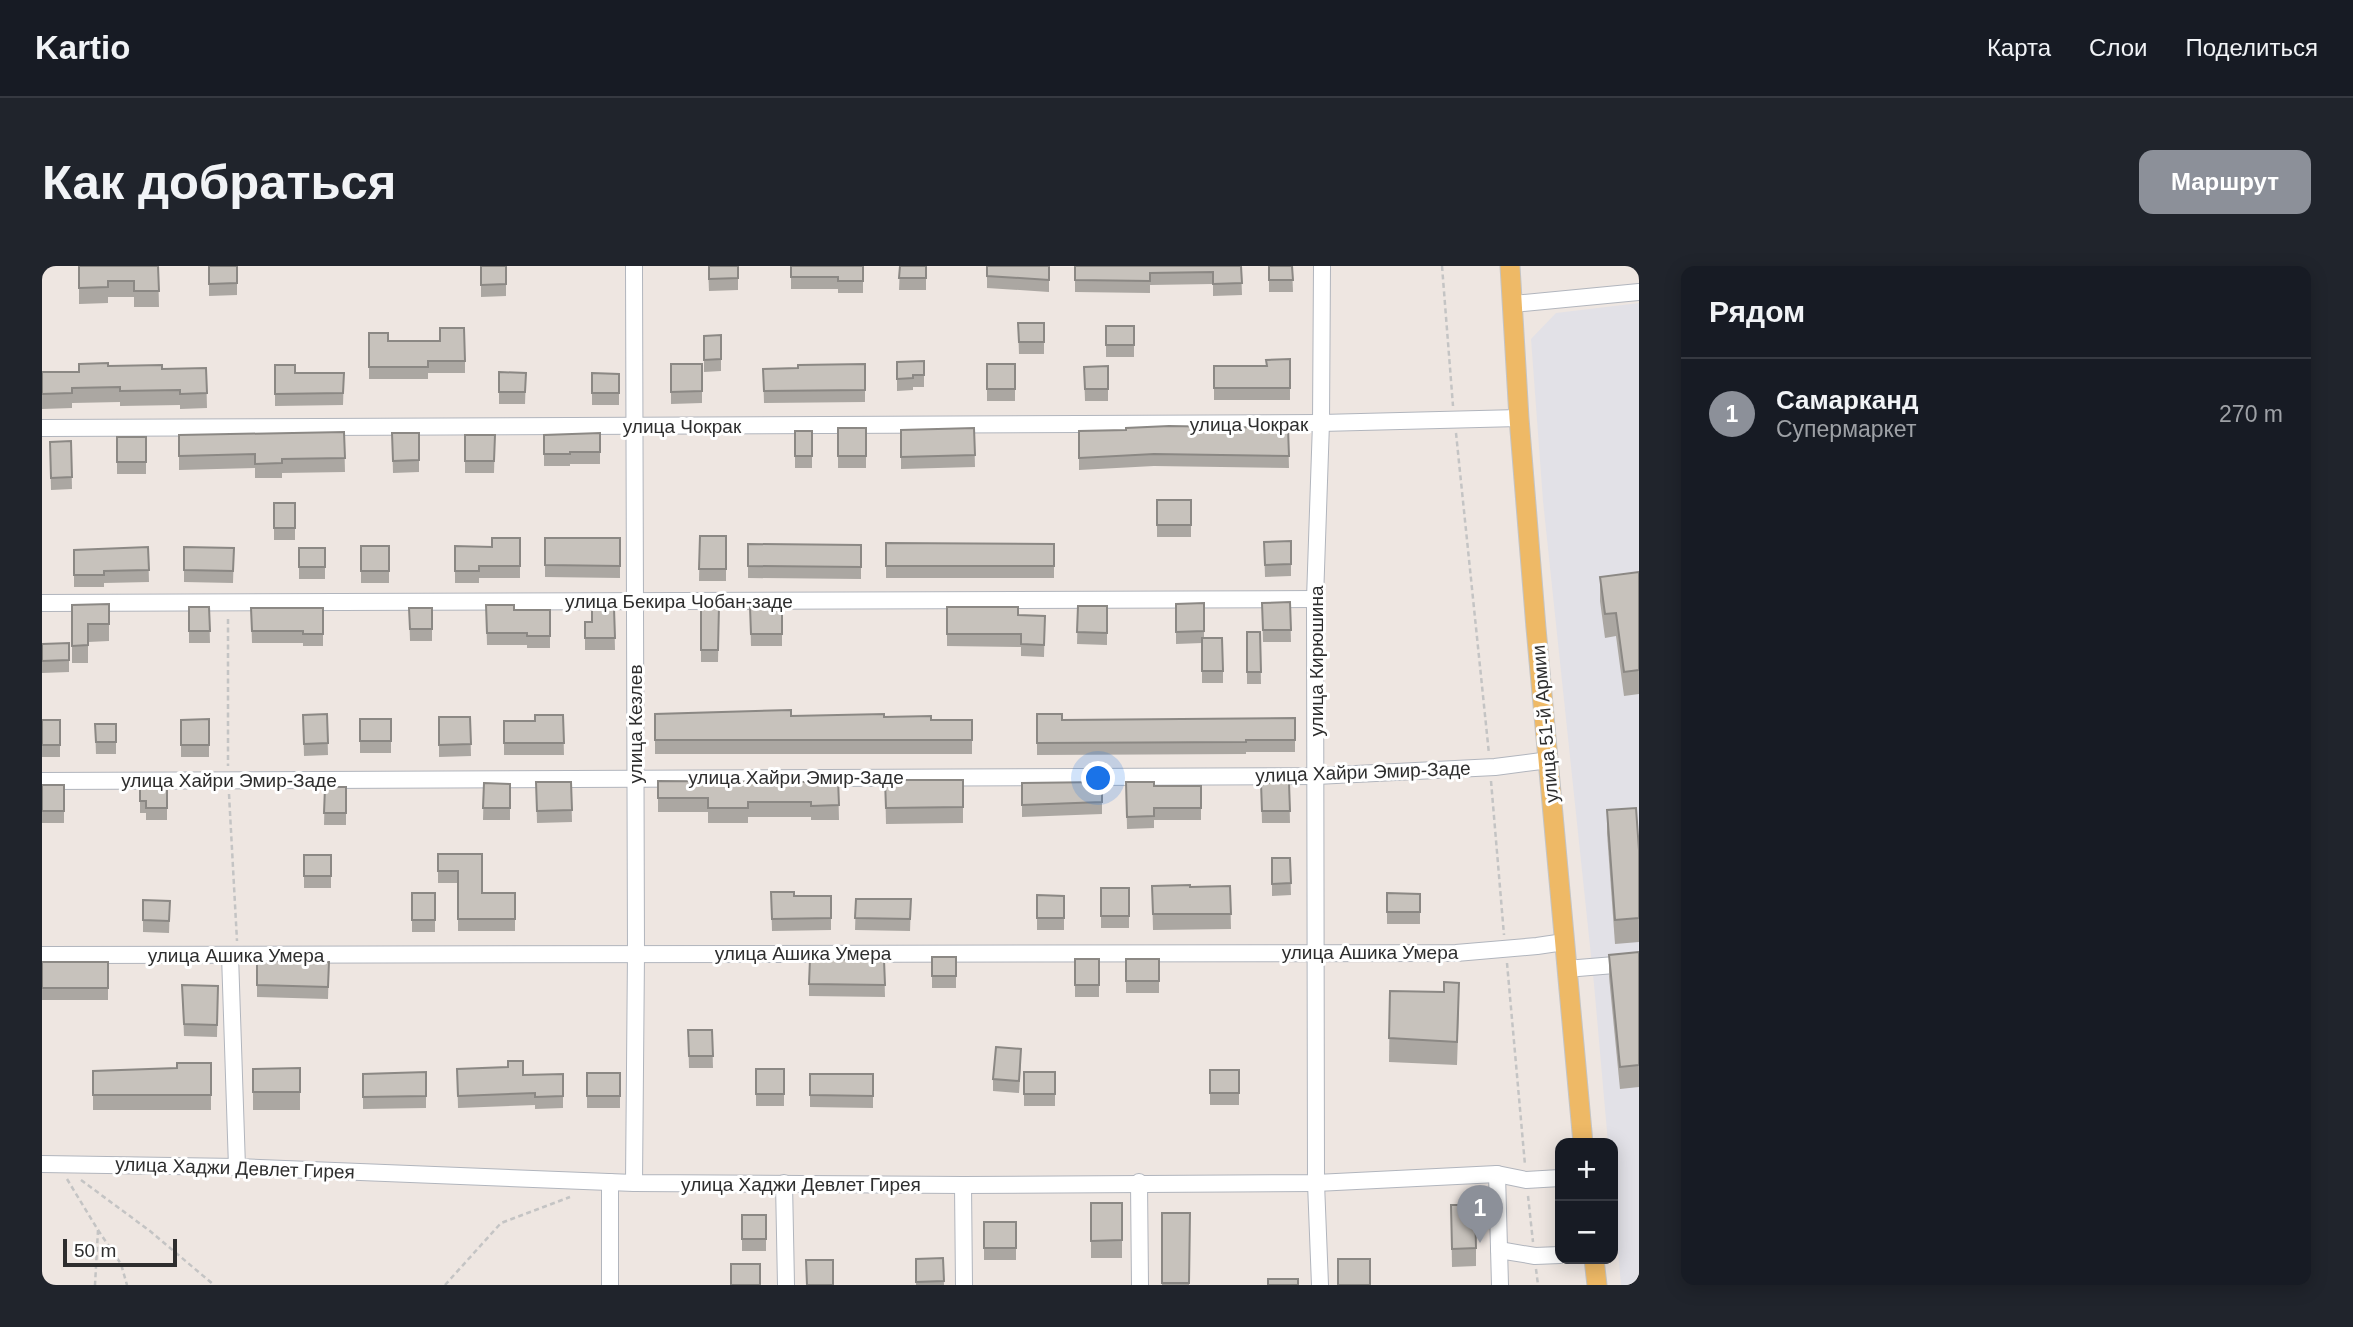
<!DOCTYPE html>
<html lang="ru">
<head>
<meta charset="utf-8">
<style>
	:root { --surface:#171b24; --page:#20242c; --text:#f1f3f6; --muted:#9ea1a6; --line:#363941; --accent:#8c9099 }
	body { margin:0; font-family:Helvetica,sans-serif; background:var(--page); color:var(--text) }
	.controls { position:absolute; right:21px; bottom:21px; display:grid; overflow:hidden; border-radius:14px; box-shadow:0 4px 18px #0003 }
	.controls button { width:63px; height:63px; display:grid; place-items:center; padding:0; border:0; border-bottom:2px solid var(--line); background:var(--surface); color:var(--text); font:35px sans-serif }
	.scale { position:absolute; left:21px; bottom:18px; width:114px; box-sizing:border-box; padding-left:7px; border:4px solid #2e2e2e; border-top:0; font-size:19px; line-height:24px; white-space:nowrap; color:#2e2e2e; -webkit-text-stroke:5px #fff; paint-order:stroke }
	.you { position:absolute; left:1057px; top:513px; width:24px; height:24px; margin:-18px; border:5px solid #fff; border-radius:50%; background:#1a73e8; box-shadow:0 0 0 10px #1a73e833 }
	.badge { display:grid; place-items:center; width:46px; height:46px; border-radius:50%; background:var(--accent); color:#fff; font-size:23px; font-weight:700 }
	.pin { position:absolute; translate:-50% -58px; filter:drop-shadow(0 2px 4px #0008) }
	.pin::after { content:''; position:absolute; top:37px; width:24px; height:21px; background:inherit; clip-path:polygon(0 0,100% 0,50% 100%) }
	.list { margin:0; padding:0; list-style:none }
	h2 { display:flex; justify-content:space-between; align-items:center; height:91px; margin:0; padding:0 28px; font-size:30px }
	h2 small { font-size:23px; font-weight:400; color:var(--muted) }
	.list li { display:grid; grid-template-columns:46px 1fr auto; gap:21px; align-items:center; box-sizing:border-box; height:112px; padding:0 28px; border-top:2px solid var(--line) }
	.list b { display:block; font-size:26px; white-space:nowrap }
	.list p { margin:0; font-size:23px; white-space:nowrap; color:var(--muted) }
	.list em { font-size:23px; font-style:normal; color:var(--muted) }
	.map { position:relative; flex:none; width:1597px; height:1019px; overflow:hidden; border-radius:14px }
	header { display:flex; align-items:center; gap:42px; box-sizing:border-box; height:98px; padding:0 35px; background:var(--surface); border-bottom:2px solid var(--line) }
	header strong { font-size:33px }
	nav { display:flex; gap:38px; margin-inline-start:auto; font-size:24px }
	.intro { display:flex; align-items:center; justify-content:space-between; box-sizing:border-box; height:168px; padding:0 42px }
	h1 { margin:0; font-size:49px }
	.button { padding:18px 32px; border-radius:14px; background:var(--accent); color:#fff; font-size:24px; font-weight:700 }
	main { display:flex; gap:42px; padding:0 42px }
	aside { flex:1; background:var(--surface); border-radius:14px; box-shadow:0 4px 18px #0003 }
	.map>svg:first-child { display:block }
	.industrial { fill:#e2e1e7 }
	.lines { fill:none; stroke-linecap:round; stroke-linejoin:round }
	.minor-casing { stroke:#b1b5bd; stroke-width:18 }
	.major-casing { stroke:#c4c4c4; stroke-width:21 }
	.path { stroke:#c4c4c4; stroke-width:2.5; stroke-dasharray:5 3.5; stroke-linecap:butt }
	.minor { stroke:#fff; stroke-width:16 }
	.major { stroke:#eeb966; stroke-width:19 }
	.wall { fill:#aba7a2 }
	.building { fill:#c7c2bc; stroke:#8b8884; stroke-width:2 }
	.labels { text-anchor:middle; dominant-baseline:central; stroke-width:6; stroke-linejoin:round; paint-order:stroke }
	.street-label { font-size:19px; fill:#2e2e2e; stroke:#fff }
</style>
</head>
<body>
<header>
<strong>Kartio</strong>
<nav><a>Карта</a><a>Слои</a><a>Поделиться</a></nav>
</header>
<div class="intro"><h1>Как добраться</h1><a class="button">Маршрут</a></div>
<main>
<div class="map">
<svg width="1597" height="1019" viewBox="0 0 1597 1019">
	<rect width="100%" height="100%" fill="#eee6e1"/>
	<!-- industrial -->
	<path class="industrial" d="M1597,37V1019H1579L1571,928V877H1566L1552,718L1501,235L1489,73L1514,47Z"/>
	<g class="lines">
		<defs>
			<g id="minor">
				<path d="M1471,38L1597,26"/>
				<path d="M0,162L1279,157L1477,152"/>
				<path d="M0,337L1273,333"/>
				<path d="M0,515L1274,510L1453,501L1507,494"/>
				<path d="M0,689L1414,687L1495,680L1522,676"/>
				<path d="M188,689L195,901"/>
				<path d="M1524,703L1597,697"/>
				<path d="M0,898L195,901L592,917L921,919L1274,917L1455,908L1484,914L1518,912"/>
				<path d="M1455,908L1458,1019"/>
				<path d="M568,916V1019"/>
				<path d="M1097,916L1098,1019"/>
				<path d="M592,917L594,687L592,0"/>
				<path d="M742,917L744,1019"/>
				<path d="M921,919L922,1019"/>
				<path d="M1457,984L1493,990L1518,989"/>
				<path d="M1278,1019L1274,917L1273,333L1279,157L1280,0"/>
			</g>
			<g id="major">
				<path d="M1468,0L1477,152L1494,362L1541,877"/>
				<path d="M1552,993L1555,1019"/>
			</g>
		</defs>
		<!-- minor casing -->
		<use href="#minor" class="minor-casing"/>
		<!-- major casing -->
		<use href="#major" class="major-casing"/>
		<!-- path -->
		<g class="path">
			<path d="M1400,0L1411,140"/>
			<path d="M1414,167L1447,488"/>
			<path d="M186,353V500"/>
			<path d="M1449,515L1462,669"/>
			<path d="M187,528L195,675"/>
			<path d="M1465,697L1483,899"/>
			<path d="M25,913L56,964L53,1019"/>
			<path d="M39,914L108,965L172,1019"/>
			<path d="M1486,930L1491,976"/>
			<path d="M56,964L79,998L85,1019"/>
			<path d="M1494,1003L1496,1019"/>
			<path d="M403,1019L459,957L528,931"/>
		</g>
		<!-- minor -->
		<use href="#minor" class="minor"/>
		<!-- major -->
		<use href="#major" class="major"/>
	</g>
	<!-- wall -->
	<g class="wall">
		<path d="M37,0H116L117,41H92V31H66V37L37,38Z"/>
		<path d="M167,0L195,17V29L167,30Z"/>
		<path d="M439,0H464V30L439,31Z"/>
		<path d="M666,0H696V24L667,25Z"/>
		<path d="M749,0H821V27H796V23H749Z"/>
		<path d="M858,0H884V24H857Z"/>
		<path d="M945,0H1007V26L945,22Z"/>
		<path d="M1033,0H1199L1200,29L1171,30V18L1108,19V27L1033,26Z"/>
		<path d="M1227,0H1250L1251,26H1227Z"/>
		<path d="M976,57H1002V88H977Z"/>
		<rect x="1064" y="60" width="28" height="31"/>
		<path d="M327,67L346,75L423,95V107H386V113H327Z"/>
		<path d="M679,69V105L662,106V70Z"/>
		<path d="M1248,93V134H1172V100H1225Z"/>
		<path d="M882,95V121H871V124L855,125V96Z"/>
		<path d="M629,98H660V137L629,138Z"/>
		<path d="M823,98V136L722,137L721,103L756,102Z"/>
		<rect x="945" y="98" width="28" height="37"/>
		<path d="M233,99L253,107H302L301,139L233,140Z"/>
		<path d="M66,100L120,103L164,102L165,142L138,143V139L78,140V136L30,137V142L0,143V106H37Z"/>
		<path d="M1066,100V135H1043L1042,101Z"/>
		<path d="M457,106L484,107L483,138H457Z"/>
		<path d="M550,107L577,108V139H550Z"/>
		<rect x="796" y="162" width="28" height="40"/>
		<path d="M932,162L933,201L859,203V164Z"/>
		<path d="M1246,162L1247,202L1112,200L1037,204V165Z"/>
		<rect x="753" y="165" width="17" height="37"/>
		<path d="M302,166L303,206L240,207V212H213V202L137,204V169Z"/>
		<path d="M350,167H377V206L351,207Z"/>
		<path d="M558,167V198H528V200H502V169Z"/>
		<path d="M423,169H453L452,207H423Z"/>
		<rect x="75" y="171" width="29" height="37"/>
		<path d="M29,175L30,223L9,224L8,176Z"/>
		<path d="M1115,234L1149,259V271H1115Z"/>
		<rect x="232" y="237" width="21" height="37"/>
		<path d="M658,270H684V315H657Z"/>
		<path d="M478,272V312H437V317H413V280L450,281Z"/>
		<path d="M503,272H578V312L503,311Z"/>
		<path d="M1222,276L1249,298V310L1223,311Z"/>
		<path d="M844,277L1012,278V312H844Z"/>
		<path d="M706,278L819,279V313L706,312Z"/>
		<rect x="319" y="280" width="28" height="37"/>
		<path d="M106,281L107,316L62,317V321H32V284Z"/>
		<path d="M142,281L192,282L191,317L142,316Z"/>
		<rect x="257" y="282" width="26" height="31"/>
		<path d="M1597,306V428L1582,430L1574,370L1563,372L1558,335V311Z"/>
		<path d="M1248,336L1249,376H1221L1220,337Z"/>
		<path d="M1162,337V372L1181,405V417H1160V377L1134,378V338Z"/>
		<path d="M67,338V375L46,376V397H30V339Z"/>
		<path d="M444,339L472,344H508V382H485V379H445Z"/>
		<path d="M659,340H677L676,396H659Z"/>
		<path d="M1036,340H1065V379L1035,378Z"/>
		<path d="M147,341H167L168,377H147Z"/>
		<path d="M708,341H740V380H709Z"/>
		<path d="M905,341L976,349L1003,350L1002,391L979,390V381L905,380Z"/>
		<path d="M209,342H281V380H261V377H210Z"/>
		<path d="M367,342H390V375H368Z"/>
		<path d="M572,342L573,384H543V356H550Z"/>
		<path d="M1205,366H1218L1219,418H1205Z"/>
		<path d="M27,377V406L0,407V378Z"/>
		<path d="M285,448L286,489L262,490L261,449Z"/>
		<path d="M613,448L842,451L889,454H930V488H613Z"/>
		<path d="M995,448L1020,454L1253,452V486H1204V488L995,489Z"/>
		<path d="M521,449L522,489H462V455H493Z"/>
		<path d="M397,451H428L429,490L397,491Z"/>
		<path d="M167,453V491H139V454Z"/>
		<rect x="318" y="453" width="31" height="34"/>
		<rect x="0" y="454" width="18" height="37"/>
		<path d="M53,458H74V488H54Z"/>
		<path d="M796,513L797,554H769V551H706V557H666V546H616V515L769,516Z"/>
		<path d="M843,514H921V557L844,558Z"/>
		<path d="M494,516H529L530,556L495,557Z"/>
		<path d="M1060,516V548L980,551V517Z"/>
		<path d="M1084,516L1112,520H1159V554H1112V562L1085,563Z"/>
		<path d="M442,517L468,518V554H441Z"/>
		<path d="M1219,517H1247L1248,557H1220Z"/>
		<path d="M125,518V554H104V547H98V519Z"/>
		<rect x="0" y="519" width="22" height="38"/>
		<path d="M283,521H304V559H282Z"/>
		<path d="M1565,544L1597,584V676L1573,678L1565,567Z"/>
		<path d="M396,588H440V627H473V665H416V617H396Z"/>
		<rect x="262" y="589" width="27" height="33"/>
		<path d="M1230,592H1248L1249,629L1230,630Z"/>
		<path d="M1110,620L1148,621L1188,620L1189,663L1111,664Z"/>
		<rect x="1059" y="622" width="28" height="40"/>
		<path d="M729,626L752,630H789V664L730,665Z"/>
		<rect x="370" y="627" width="23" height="39"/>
		<path d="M1345,627L1378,628V658H1345Z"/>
		<path d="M995,629L1022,630V664H995Z"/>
		<path d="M814,633H869L868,665L813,664Z"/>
		<path d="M128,635L127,667L101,666V654Z"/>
		<path d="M1597,686V821L1578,823L1567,711V689Z"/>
		<rect x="890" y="691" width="24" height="31"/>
		<rect x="1033" y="693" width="24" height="38"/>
		<rect x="1084" y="693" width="33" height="34"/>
		<path d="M842,694L843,731L767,730V718Z"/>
		<path d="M215,695L287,696L286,733L215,731Z"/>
		<path d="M0,696L66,722V734H0Z"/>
		<path d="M140,719L176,720L175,771L142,770Z"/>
		<path d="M1348,725L1417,740L1415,799L1347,796Z"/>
		<path d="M646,764H670L671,802H647Z"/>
		<path d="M979,795L977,827L951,825V813Z"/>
		<path d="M169,797V844H51V805L135,802Z"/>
		<path d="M258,802V844H211V803Z"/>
		<path d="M415,803L481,809L521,808V842L493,843V839L416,842Z"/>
		<rect x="714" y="803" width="28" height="37"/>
		<rect x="1168" y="804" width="29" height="35"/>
		<path d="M384,806V842L321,843V808Z"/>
		<rect x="982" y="806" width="31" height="34"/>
		<rect x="545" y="807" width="33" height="35"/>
		<path d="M768,808H831V842L768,841Z"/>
		<rect x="1049" y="937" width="31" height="55"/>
		<path d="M1409,939L1434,982V1000L1410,1001Z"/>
		<path d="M1120,947H1148L1147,1019H1120Z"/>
		<rect x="700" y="949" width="24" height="36"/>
		<rect x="942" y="956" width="32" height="38"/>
		<path d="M901,992L902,1019H874V993Z"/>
	</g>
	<!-- building -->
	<g class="building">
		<path d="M37,0H116L117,25H92V15H66V21L37,22Z"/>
		<path d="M167,0H195V17L167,18Z"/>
		<path d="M439,0H464V18L439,19Z"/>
		<path d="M667,0H696V12L667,13Z"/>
		<path d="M749,0H821V15H796V11H749Z"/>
		<path d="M858,0H884V12H857Z"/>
		<path d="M945,0H1007V14L945,10Z"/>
		<path d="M1033,0H1199L1200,17L1171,18V6L1108,7V15L1033,14Z"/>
		<path d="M1227,0H1250L1251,14H1227Z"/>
		<path d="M976,57H1002V76H977Z"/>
		<rect x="1064" y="60" width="28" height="19"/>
		<path d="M398,62H422L423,95H386V101H327V67H346V75H398Z"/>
		<path d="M679,69V93L662,94V70Z"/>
		<path d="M1248,93V122H1172V100H1225L1224,94Z"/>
		<path d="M882,95V109H871V112L855,113V96Z"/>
		<path d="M66,97V100L120,99V103L164,102L165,127L138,128V124L78,125V121L30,122V127L0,128V106H37V98Z"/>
		<path d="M629,98H660V125L629,126Z"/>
		<path d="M823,98V124L722,125L721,103L756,102V99Z"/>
		<rect x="945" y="98" width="28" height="25"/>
		<path d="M233,99H253V107H302L301,127L233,128Z"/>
		<path d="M1066,100V123H1043L1042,101Z"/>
		<path d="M457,106L484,107L483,126H457Z"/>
		<path d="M550,107L577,108V127H550Z"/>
		<path d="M1127,160L1246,162L1247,190L1112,188L1037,192V165L1084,164V162Z"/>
		<rect x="796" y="162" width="28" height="28"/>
		<path d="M932,162L933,189L859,191V164Z"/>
		<rect x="753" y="165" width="17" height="25"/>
		<path d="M302,166L303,192L240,193V197L213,198V188L137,190V169Z"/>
		<path d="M350,167H377V194L351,195Z"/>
		<path d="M558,167V186H528V188H502V169Z"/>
		<path d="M423,169H453L452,195H423Z"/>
		<rect x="75" y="171" width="29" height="25"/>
		<path d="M29,175L30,211L9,212L8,176Z"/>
		<rect x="1115" y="234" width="34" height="25"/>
		<rect x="232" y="237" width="21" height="25"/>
		<path d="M658,270H684V303H657Z"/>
		<path d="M450,272H478V300H437V305H413V280L450,281Z"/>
		<path d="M503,272H578V300L503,299Z"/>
		<path d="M1249,275V298L1223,299L1222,276Z"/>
		<path d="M844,277L1012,278V300H844Z"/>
		<path d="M706,278L819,279V301L706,300Z"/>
		<rect x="319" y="280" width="28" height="25"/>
		<path d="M106,281L107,304L62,305V309H32V284Z"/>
		<path d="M142,281L192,282L191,305L142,304Z"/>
		<rect x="257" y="282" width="26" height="19"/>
		<path d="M1597,306V404L1582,406L1574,347L1563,348L1558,311Z"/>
		<path d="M1248,336L1249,364H1221L1220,337Z"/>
		<path d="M1162,337V365L1134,366V338Z"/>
		<path d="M67,338V358H46V379L30,380V339Z"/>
		<path d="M444,339H472V344H508V370H485V367H445Z"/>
		<path d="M659,340H677L676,384H659Z"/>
		<path d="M1036,340H1065V367L1035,366Z"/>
		<path d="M147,341H167L168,365H147Z"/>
		<path d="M708,341H740V368H709Z"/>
		<path d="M905,341H976V349L1003,350L1002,379L979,378V368H905Z"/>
		<path d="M209,342H281V368H261V365H210Z"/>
		<path d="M367,342H390V363H368Z"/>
		<path d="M572,342L573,372H543V356H550V343Z"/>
		<path d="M1205,366H1218L1219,406H1205Z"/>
		<path d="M1160,372H1180L1181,405H1160Z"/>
		<path d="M27,377V394L0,395V378Z"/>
		<path d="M749,444V450L842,448V451L889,450V454H930V474H613V448Z"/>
		<path d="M285,448L286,477L262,478L261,449Z"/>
		<path d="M995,448H1020V454L1253,452V474H1204V476L995,477Z"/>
		<path d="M493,449H521L522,477H462V455H493Z"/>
		<path d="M397,451H428L429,478L397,479Z"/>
		<path d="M167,453V479H139V454Z"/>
		<rect x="318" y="453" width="31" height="22"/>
		<rect x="0" y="454" width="18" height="25"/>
		<path d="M53,458H74V476H54Z"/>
		<path d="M796,513L797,539L769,540V536H706V542H666V532H616V515L769,516V514Z"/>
		<path d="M843,514H921V541L844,542Z"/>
		<path d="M494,516H529L530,544L495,545Z"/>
		<path d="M1060,516V536L980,539V517Z"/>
		<path d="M1084,516H1112V520H1159V542H1112V550L1085,551Z"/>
		<path d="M442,517L468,518V542H441Z"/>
		<path d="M1219,517H1247L1248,545H1220Z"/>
		<path d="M125,518V542H104V535H98V519Z"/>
		<rect x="0" y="519" width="22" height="26"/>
		<path d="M283,521H304V547H282Z"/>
		<path d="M1594,542L1597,584V652L1573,654L1565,544Z"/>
		<path d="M396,588H440V627H473V653H416V605H396Z"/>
		<rect x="262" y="589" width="27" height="21"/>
		<path d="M1230,592H1248L1249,617L1230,618Z"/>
		<path d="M1148,619V621L1188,620L1189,648H1111L1110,620Z"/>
		<rect x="1059" y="622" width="28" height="28"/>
		<path d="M729,626H752V630H789V652L730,653Z"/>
		<rect x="370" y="627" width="23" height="27"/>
		<path d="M1345,627L1378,628V646H1345Z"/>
		<path d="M995,629L1022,630V652H995Z"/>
		<path d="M814,633H869L868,653L813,652Z"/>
		<path d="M101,634L128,635L127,655L101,654Z"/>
		<path d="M1597,686V799L1578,801L1567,689Z"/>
		<rect x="890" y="691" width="24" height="19"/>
		<path d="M768,693L842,694L843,719L767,718Z"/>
		<rect x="1033" y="693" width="24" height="26"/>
		<rect x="1084" y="693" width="33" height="22"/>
		<path d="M215,695L287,696L286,721L215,719Z"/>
		<rect x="0" y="696" width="66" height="26"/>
		<path d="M1402,716L1417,717L1415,776L1347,772L1348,725L1402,726Z"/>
		<path d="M140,719L176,720L175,759L142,758Z"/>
		<path d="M646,764H670L671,790H647Z"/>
		<path d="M954,781L979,783L977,815L951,813Z"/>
		<path d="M466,795H481V809L521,808V830L493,831V827L416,830L415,803L466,801Z"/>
		<path d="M135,797H169V829H51V805L135,802Z"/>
		<path d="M258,802V826H211V803Z"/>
		<rect x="714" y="803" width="28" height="25"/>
		<rect x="1168" y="804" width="29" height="23"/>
		<path d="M384,806V830L321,831V808Z"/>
		<rect x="982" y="806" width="31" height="22"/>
		<rect x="545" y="807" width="33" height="23"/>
		<path d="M768,808H831V830L768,829Z"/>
		<path d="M1049,937H1080V974L1049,975Z"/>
		<path d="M1409,939H1433L1434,982L1410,983Z"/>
		<path d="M1120,947H1148L1147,1017H1120Z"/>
		<rect x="700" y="949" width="24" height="24"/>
		<rect x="942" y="956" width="32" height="26"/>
		<path d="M901,992L902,1015L874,1016V993Z"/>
		<rect x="1296" y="993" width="32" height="26"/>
		<path d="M764,994H791V1019H765Z"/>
		<rect x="689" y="998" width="29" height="21"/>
		<rect x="1226" y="1013" width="30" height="6"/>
	</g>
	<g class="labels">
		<!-- street labels -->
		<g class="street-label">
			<text x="1207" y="158">улица Чокрак</text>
			<text x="640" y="160">улица Чокрак</text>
			<text x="637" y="335">улица Бекира Чобан-заде</text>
			<text transform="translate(1274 395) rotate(-90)">улица Кирюшина</text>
			<text transform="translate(593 458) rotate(-90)">улица Кезлев</text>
			<text transform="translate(1503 458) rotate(-95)">улица 51-й Армии</text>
			<text transform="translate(1321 506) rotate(-2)">улица Хайри Эмир-Заде</text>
			<text x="754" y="511">улица Хайри Эмир-Заде</text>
			<text x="187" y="514">улица Хайри Эмир-Заде</text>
			<text x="1328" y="686">улица Ашика Умера</text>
			<text x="761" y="687">улица Ашика Умера</text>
			<text x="194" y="689">улица Ашика Умера</text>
			<text transform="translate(193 902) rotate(2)">улица Хаджи Девлет Гирея</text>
			<text x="759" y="918">улица Хаджи Девлет Гирея</text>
		</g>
	</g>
</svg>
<div class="controls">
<button>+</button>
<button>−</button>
</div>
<div class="scale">50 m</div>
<div class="you"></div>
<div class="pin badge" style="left:1438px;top:977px">1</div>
</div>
<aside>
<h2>Рядом<small></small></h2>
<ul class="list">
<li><span class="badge">1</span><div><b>Самарканд</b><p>Супермаркет</p></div><em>270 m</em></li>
</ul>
</aside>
</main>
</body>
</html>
